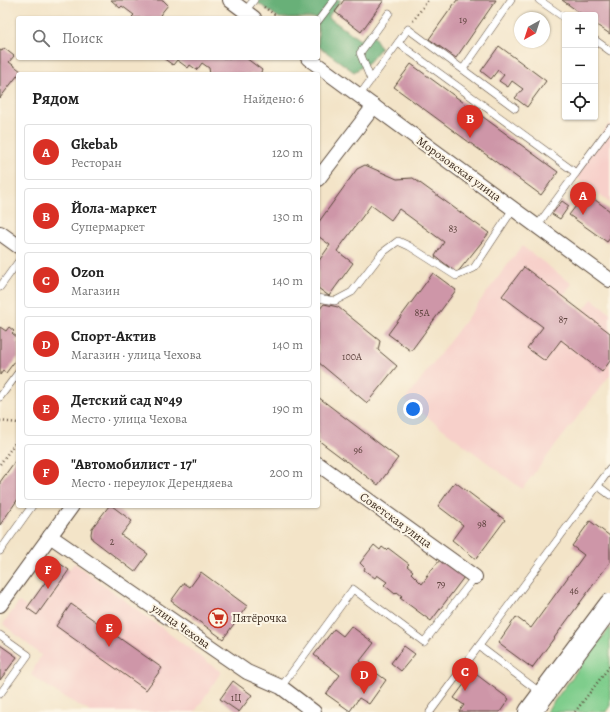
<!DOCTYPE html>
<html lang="ru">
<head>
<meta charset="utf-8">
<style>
	:root { --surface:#fff; --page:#f2f2f2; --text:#222; --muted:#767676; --line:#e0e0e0; --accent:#d93025 }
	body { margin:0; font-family:Alegreya,serif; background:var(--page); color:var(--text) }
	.controls { position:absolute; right:12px; top:12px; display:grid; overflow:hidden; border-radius:4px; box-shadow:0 1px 3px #0004 }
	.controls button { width:36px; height:36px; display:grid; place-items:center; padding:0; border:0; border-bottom:1px solid var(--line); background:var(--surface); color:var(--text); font:20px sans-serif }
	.compass { position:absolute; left:514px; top:12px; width:36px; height:36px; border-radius:50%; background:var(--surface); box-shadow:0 1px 3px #0004; rotate:219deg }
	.you { position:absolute; left:413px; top:409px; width:14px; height:14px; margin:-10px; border:3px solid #fff; border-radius:50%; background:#1a73e8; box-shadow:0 0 0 6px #1a73e833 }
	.badge { display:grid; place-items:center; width:26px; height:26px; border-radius:50%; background:var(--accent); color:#fff; font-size:13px; font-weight:700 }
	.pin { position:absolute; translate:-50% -33px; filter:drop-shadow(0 1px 2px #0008) }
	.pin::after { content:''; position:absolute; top:21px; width:14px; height:12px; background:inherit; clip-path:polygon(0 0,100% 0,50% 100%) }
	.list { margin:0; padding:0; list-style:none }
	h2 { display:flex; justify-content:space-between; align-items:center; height:52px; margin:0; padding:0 16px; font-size:17px }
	h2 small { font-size:13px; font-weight:400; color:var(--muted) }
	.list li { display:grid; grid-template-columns:26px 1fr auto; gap:12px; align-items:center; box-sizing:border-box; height:56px; margin:0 8px 8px; padding:0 8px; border:1px solid var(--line); border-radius:4px }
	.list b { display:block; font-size:15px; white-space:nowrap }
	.list p { margin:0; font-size:13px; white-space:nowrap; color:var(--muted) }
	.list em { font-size:13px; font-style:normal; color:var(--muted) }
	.icon { flex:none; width:22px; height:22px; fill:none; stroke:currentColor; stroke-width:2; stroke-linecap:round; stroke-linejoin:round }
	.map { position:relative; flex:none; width:610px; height:712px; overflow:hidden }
	.search { position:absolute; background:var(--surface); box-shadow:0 1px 3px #0004; left:16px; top:16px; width:304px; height:44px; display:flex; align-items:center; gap:10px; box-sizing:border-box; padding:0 14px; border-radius:4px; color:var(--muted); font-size:15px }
	.panel { position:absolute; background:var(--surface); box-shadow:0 1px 3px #0004; left:16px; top:72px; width:304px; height:436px; border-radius:4px }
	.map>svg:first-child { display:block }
	.built { fill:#f7d0ca }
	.green { fill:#7fcd8c; stroke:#5d7c55 }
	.forest { fill:#67b078; stroke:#516d4b }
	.building { fill:#ce96a8 }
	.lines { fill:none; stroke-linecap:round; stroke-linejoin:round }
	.service-casing { stroke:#574638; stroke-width:8 }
	.minor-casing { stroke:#574638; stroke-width:16 }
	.primary-casing { stroke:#574638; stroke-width:24 }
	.path { stroke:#574638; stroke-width:2.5; stroke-dasharray:1 3; stroke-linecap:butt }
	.service { stroke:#fff; stroke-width:7 }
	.minor { stroke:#fff; stroke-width:14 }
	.primary { stroke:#fff; stroke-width:22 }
	.labels { text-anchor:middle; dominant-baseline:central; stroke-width:4; stroke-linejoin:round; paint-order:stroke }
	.number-label { font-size:10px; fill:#604540 }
	.street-label { font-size:12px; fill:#3b2a1e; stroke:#fcf5e5 }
	.poi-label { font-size:12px; fill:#3b2a1e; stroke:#fcf5e5; text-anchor:start }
</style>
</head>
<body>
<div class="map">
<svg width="610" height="712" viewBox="0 0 610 712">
	<rect width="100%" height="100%" fill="#fcf5e5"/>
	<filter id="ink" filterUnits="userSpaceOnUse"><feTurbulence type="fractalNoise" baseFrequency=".025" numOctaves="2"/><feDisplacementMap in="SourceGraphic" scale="8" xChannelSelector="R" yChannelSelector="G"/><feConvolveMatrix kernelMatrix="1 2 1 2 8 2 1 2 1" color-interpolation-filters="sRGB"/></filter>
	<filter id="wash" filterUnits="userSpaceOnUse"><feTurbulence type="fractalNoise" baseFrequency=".012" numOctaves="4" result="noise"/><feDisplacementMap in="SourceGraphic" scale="16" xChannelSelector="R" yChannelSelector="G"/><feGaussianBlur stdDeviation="0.9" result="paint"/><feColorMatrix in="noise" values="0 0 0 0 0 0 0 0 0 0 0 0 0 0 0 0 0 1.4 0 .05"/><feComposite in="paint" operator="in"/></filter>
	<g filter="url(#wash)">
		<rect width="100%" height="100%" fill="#f3e4c8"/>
		<!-- built -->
		<g class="built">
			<path d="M610,123V203L572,174Z"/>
			<path d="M522,246L572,284L562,297L582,312L592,299L610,313V375L522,489L405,400Z"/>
			<path d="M74,563L221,672L195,712H91L62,696L31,675L41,655L3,624L19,602L37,615Z"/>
		</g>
		<!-- green -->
		<path class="green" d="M610,627V706L606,712H546Z"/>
		<!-- forest -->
		<path class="forest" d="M254,0H341L328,17L360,40L370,30L381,48L369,62L354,72L318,46V18H279Z"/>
		<g id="blocks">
			<!-- building -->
			<g class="building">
				<path d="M111,0H163L168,5L160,15L164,18H133L132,17L134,15L122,6L120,8Z"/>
				<path d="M344,0H384L361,32L335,12Z"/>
				<path d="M457,0H496L456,58L429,39Z"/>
				<path d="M562,0H610V34L595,24V15H583Z"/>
				<path d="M499,46L546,81L527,107L515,98L523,89L512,81L508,87L499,81L504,75L498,70L491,79L481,71Z"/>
				<path d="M4,48L14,56L9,62L21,71L0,98V50L2,51Z"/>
				<path d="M163,58H246L262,70L260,74H210L209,68L202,63L197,70L190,65L188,68L177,60L173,65Z"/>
				<path d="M411,64L558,172L541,195L394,87Z"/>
				<path d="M365,165L397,179L413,178L489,233L457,273L435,256L444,242L399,209L391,220L371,205L337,251L353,263L329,296L318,288V262L330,245L318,236V223L357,169Z"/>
				<path d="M586,193L610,211V238L607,242L569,215Z"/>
				<path d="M562,201L569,206L560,219L552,214Z"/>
				<path d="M524,267L610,333V361L602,372L561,340L545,361L527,348L543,327L502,296Z"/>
				<path d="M433,273L456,290L411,351L388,334Z"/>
				<path d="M324,304L338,307L380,341L378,350L397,366L367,403L318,362V311Z"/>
				<path d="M0,327L6,331L9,327L14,331L12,333L18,338L16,342L18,343V357L6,373L3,371L0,375Z"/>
				<path d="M318,397L398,458L378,485L318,440Z"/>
				<path d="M18,457V499L0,525V482Z"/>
				<path d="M455,482L505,520L476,559L452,540L463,525L438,506Z"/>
				<path d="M109,506H112L132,521L121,535L148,554L135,572L92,539L91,534L92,528Z"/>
				<path d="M590,521L610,536V562L532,668L498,643L516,617L531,628L584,555L572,546Z"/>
				<path d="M374,545L380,550L382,547L386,550L388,548L409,564L407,566L413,571L411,573L422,584L428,576H426L441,559L464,577L431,621L400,598L402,596L397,592L395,594L384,585L387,582L377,575L375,578L364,570L365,568L360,563Z"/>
				<path d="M59,563L69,570L37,615L27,608Z"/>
				<path d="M201,572L247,606L223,639L171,601L184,583L190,587Z"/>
				<path d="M71,604L162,668L146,690L56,626Z"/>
				<path d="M351,626L374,643L360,661L386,680L369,704L359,698L350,711L326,694L340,675L314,655L334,629L343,636Z"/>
				<path d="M0,645L17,657L0,680Z"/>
				<path d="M404,646L415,654L401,671L391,663Z"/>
				<path d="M473,672L509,699L500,712H459L464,705L454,698Z"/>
				<path d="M233,681L252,695L239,712L220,699Z"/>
			</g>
		</g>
	</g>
	<g filter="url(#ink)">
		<use href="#blocks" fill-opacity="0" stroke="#574638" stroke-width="1"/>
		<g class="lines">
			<defs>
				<g id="service">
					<path d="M539,0L565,18"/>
					<path d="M245,11L254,0"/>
					<path d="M318,21L334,0"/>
					<path d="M595,40L610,51"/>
					<path d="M398,43L576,173L537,226"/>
					<path d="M463,69L511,0"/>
					<path d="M371,80L360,53L389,13"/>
					<path d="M359,96L408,29L515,108"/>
					<path d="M576,173L610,127"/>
					<path d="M0,287L18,262"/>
					<path d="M318,298L335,301L352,292L382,253L398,241L409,246L456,276L474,268L513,209"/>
					<path d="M0,397L18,373"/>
					<path d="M598,486L610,495"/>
					<path d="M0,551L32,506"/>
					<path d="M0,635L28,655L0,694"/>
					<path d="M479,646L541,693"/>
					<path d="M281,687L353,589L424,642L475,577"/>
					<path d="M430,712L610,469"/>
				</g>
				<g id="minor">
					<path d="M230,0L254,18"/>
					<path d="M308,58L610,280"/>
					<path d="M318,179L374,106"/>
					<path d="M0,233L18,246"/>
					<path d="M318,464L475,577"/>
					<path d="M50,536L247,672L281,687L314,712"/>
					<path d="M0,605L72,506"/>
				</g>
				<path id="primary" d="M530,712L610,605"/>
			</defs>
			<!-- service casing -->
			<use href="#service" class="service-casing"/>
			<!-- minor casing -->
			<use href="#minor" class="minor-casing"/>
			<!-- primary casing -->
			<use href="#primary" class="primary-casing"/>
			<!-- path -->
			<g class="path">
				<path d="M264,7L279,18"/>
				<path d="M413,21L428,0"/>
				<path d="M0,421L18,423"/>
				<path d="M0,464L18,439"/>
				<path d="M575,712L610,666"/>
			</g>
			<!-- service -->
			<use href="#service" class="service"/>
			<!-- minor -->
			<use href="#minor" class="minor"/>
			<!-- primary -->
			<use href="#primary" class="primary"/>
		</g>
	</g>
	<!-- icons -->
	<defs>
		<symbol id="supermarket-ring" viewBox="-11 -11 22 22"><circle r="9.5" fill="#fcf5e5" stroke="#c8321e" stroke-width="1.5"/><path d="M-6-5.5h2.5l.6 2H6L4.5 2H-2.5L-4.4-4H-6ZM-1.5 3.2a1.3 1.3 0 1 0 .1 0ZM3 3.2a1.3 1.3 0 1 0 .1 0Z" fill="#c8321e"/></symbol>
	</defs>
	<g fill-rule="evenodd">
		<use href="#supermarket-ring" x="207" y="607" width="22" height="22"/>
	</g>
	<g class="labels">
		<!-- number labels -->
		<g class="number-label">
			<text x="463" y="19">19</text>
			<text x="453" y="228">83</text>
			<text x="422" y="312">85А</text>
			<text x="563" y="319">87</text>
			<text x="352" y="356">100А</text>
			<text x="358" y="449">96</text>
			<text x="482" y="523">98</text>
			<text x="112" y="541">2</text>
			<text x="441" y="583">79</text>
			<text x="574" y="590">46</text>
			<text x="236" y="697">1Ц</text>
		</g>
		<!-- street labels -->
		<g class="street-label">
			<text transform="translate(459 169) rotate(36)">Морозовская улица</text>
			<text transform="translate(396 520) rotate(36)">Советская улица</text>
			<text transform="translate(181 626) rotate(35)">улица Чехова</text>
		</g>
		<!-- poi labels -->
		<g class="poi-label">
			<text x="232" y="618">Пятёрочка</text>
		</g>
	</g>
</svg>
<div class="controls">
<button>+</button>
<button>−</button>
<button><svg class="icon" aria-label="locate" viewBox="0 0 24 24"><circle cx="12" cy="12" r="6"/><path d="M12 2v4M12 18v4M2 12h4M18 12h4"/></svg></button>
</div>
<svg class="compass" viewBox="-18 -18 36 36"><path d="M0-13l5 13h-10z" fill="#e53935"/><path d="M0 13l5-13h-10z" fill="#767676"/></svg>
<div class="you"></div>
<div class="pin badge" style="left:583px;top:215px">A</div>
<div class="pin badge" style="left:470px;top:138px">B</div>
<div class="pin badge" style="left:465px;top:691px">C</div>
<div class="pin badge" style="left:364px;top:694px">D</div>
<div class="pin badge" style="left:109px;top:647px">E</div>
<div class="pin badge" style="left:48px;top:589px">F</div>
<div class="search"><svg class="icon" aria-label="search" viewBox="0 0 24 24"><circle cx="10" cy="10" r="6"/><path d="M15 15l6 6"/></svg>Поиск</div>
<section class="panel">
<h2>Рядом<small>Найдено: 6</small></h2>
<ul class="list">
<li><span class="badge">A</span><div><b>Gkebab</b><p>Ресторан</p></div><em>120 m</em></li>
<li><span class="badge">B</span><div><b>Йола-маркет</b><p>Супермаркет</p></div><em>130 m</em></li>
<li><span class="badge">C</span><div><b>Ozon</b><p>Магазин</p></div><em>140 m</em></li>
<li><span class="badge">D</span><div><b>Спорт-Актив</b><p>Магазин · улица Чехова</p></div><em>140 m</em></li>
<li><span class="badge">E</span><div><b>Детский сад №49</b><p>Место · улица Чехова</p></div><em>190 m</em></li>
<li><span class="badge">F</span><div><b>&quot;Автомобилист - 17&quot;</b><p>Место · переулок Дерендяева</p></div><em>200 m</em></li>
</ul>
</section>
</div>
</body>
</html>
